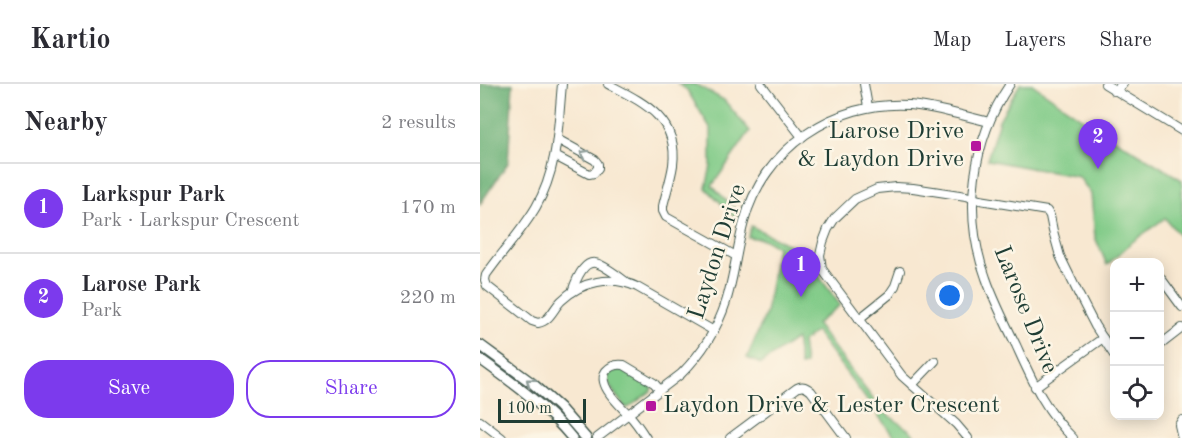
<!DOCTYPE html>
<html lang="en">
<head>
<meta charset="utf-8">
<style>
	:root { --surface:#fff; --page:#f2f2f3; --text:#2b2b33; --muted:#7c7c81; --line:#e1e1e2; --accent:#7c3aed }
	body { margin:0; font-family:"Old Standard TT",serif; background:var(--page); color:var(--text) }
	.controls { position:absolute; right:18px; bottom:18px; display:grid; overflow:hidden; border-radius:12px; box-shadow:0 3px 15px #0003 }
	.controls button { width:54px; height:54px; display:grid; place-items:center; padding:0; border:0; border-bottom:2px solid var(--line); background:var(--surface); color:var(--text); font:30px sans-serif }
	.scale { position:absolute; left:18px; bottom:15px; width:88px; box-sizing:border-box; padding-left:6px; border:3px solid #1f3d34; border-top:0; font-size:16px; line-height:21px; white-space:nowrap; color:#1f3d34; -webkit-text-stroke:4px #fcf5e5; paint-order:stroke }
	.you { position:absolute; left:470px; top:212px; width:21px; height:21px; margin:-15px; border:4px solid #fff; border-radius:50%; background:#1a73e8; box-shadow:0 0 0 9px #1a73e833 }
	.badge { display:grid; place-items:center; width:39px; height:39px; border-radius:50%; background:var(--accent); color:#fff; font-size:20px; font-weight:700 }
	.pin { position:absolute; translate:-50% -50px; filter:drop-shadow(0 2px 3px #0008) }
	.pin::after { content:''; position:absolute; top:32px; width:21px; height:18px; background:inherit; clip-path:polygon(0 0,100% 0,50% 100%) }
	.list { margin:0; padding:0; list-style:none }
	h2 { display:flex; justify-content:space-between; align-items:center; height:78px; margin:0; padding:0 24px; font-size:26px }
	h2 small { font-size:20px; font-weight:400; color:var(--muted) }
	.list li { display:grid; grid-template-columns:39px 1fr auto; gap:18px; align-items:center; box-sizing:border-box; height:90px; padding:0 24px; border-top:2px solid var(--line) }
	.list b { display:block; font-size:22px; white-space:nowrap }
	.list p { margin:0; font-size:20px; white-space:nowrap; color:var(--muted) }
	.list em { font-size:20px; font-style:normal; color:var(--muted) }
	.actions { display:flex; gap:12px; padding:18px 24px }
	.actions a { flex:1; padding:14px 0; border:2px solid var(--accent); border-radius:24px; text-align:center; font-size:21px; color:var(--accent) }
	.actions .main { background:var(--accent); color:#fff }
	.icon { flex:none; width:33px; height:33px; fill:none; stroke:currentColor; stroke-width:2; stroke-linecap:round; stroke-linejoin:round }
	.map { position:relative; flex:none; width:702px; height:354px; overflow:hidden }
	header { display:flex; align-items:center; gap:36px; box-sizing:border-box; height:84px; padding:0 30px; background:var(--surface); border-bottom:2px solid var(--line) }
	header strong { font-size:28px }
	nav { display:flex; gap:33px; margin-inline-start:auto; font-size:21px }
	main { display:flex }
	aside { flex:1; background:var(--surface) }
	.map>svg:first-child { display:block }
	.green { fill:#81cb88; stroke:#50845e; stroke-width:1.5 }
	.forest { fill:#68af74; stroke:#447654; stroke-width:1.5 }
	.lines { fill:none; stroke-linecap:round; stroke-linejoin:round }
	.minor-casing { stroke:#40574c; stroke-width:10 }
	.major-casing { stroke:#40574c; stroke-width:12 }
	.minor { stroke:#fff; stroke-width:8 }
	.major { stroke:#fff; stroke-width:9 }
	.oneway { stroke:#8f9e9a }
	.poi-dot { fill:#b5179e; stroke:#fcf5e5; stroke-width:2 }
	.labels { text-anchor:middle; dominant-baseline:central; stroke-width:5; stroke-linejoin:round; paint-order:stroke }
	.poi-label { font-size:24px; fill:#1f3d34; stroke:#fcf5e5; text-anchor:end }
	.street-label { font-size:24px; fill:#1f3d34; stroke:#fcf5e5 }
</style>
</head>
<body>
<header>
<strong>Kartio</strong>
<nav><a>Map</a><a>Layers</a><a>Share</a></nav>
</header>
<main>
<aside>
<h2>Nearby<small>2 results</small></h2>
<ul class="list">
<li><span class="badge">1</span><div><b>Larkspur Park</b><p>Park · Larkspur Crescent</p></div><em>170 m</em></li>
<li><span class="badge">2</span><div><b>Larose Park</b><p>Park</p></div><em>220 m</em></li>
</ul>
<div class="actions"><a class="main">Save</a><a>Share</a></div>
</aside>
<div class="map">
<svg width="702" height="354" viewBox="0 0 702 354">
	<rect width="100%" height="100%" fill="#fcf5e5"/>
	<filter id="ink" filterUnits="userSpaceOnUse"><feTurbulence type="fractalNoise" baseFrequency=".0167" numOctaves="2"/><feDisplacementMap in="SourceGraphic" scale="12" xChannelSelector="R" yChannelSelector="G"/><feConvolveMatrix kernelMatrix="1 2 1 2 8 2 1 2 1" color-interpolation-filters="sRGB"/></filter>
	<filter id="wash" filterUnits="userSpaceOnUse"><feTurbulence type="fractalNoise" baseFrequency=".008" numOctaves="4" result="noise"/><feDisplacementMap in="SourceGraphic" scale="24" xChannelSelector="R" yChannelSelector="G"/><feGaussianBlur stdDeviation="1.35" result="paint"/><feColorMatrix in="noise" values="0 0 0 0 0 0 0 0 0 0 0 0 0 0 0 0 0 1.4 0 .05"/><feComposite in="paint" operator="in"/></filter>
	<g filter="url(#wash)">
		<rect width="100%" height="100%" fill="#f8e8d1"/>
		<!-- green -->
		<g class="green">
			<path d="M198,0H215L244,16L270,47L232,102L258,128L256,134L226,104L231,82V45L207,6Z"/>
			<path d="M540,0H552L610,40L702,96V155L685,134L651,159L627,181L615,153L611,110L599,93L507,76L519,36Z"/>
			<path d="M271,142L305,159L329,168L341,195L360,221L336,240L402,327L431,347L436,354H415L336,248L322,258L325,281L320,282L316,255L281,280L267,274L286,229L297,163L283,155L268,153Z"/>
			<path d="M142,284L172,301L171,307L148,324L145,323C136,311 112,287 142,284Z"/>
		</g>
		<!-- forest -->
		<path class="forest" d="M0,0H33L28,79L0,120Z"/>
	</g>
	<g filter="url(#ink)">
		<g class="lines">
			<defs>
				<g id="minor">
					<path d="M82,0C78,42 78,85 56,123C42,147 22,168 6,191L5,196L7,202L52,237L58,239C70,237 73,225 81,217C101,197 132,191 157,203L234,247"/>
					<path d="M128,0C162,18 199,34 193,81C191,95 186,109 183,122V127L186,133L256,172"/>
					<path d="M281,0L322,53"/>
					<path d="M384,0L388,23"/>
					<path d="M530,0C492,56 482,130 506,194C514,217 525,239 536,261C552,296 565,327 593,354"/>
					<path d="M625,0L702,47"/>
					<path d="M634,7L643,0"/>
					<path d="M75,72L109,90L114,89L118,84V80L115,76L77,55"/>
					<path d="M680,193L702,223"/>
					<path d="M92,208C95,199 103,177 115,179C123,180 138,192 145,197"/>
					<path d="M379,235L409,211L415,202L420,187"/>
					<path d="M680,261L702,244"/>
					<path d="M432,301L455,277"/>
					<path d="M555,303L623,254"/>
					<path d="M702,336L699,341L702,354"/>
					<path d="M0,337L22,354"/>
					<path d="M117,354L201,290C222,269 237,246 246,218C254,193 257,163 264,138C283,65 355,16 429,21C456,23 483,32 509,38"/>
					<path d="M166,354C161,346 155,337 149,331C140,321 116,301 126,287C131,281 137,280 144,281L174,299L180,306"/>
					<path d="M250,354L317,304C323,301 326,303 331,307L366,354"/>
					<path d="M488,354L476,340L422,292L342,185L340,171L343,158L348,145L355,134L375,115L397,105L416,103L433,104L486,112L500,116L567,127L570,132L573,147L580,172L599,211L615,242L634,271"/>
				</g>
				<g id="major">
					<path d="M0,261L52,299L79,323L106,354"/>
					<path d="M0,275C33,299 66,322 92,354"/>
				</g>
			</defs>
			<!-- minor casing -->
			<use href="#minor" class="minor-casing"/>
			<!-- major casing -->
			<use href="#major" class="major-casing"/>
			<!-- minor -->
			<use href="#minor" class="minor"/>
			<!-- major -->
			<use href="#major" class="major"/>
		</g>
		<!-- one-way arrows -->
		<defs><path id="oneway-chevron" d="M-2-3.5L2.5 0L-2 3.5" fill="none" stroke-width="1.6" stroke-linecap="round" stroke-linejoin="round" transform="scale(1.5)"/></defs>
		<g class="oneway">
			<use href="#oneway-chevron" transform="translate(104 70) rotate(-151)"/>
			<use href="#oneway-chevron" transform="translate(50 298) rotate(-142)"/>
		</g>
	</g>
	<!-- markers -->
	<g class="poi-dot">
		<rect x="490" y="56" width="12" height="12" rx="3"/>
		<rect x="165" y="316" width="12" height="12" rx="3"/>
	</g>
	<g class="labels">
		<!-- poi labels -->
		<g class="poi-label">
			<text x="484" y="48">Larose Drive<tspan x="484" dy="28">&amp; Laydon Drive</tspan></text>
			<text x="183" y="322" text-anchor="start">Laydon Drive &amp; Lester Crescent</text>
		</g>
		<!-- street labels -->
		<g class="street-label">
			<text transform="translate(238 168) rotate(-72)">Laydon Drive</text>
			<text transform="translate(545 226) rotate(68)">Larose Drive</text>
		</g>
	</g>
</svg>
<div class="controls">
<button>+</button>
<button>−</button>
<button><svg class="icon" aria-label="locate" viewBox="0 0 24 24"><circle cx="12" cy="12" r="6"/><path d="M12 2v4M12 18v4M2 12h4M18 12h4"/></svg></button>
</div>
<div class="scale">100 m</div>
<div class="you"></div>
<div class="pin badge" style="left:321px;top:213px">1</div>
<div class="pin badge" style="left:618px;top:85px">2</div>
</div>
</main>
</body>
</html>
